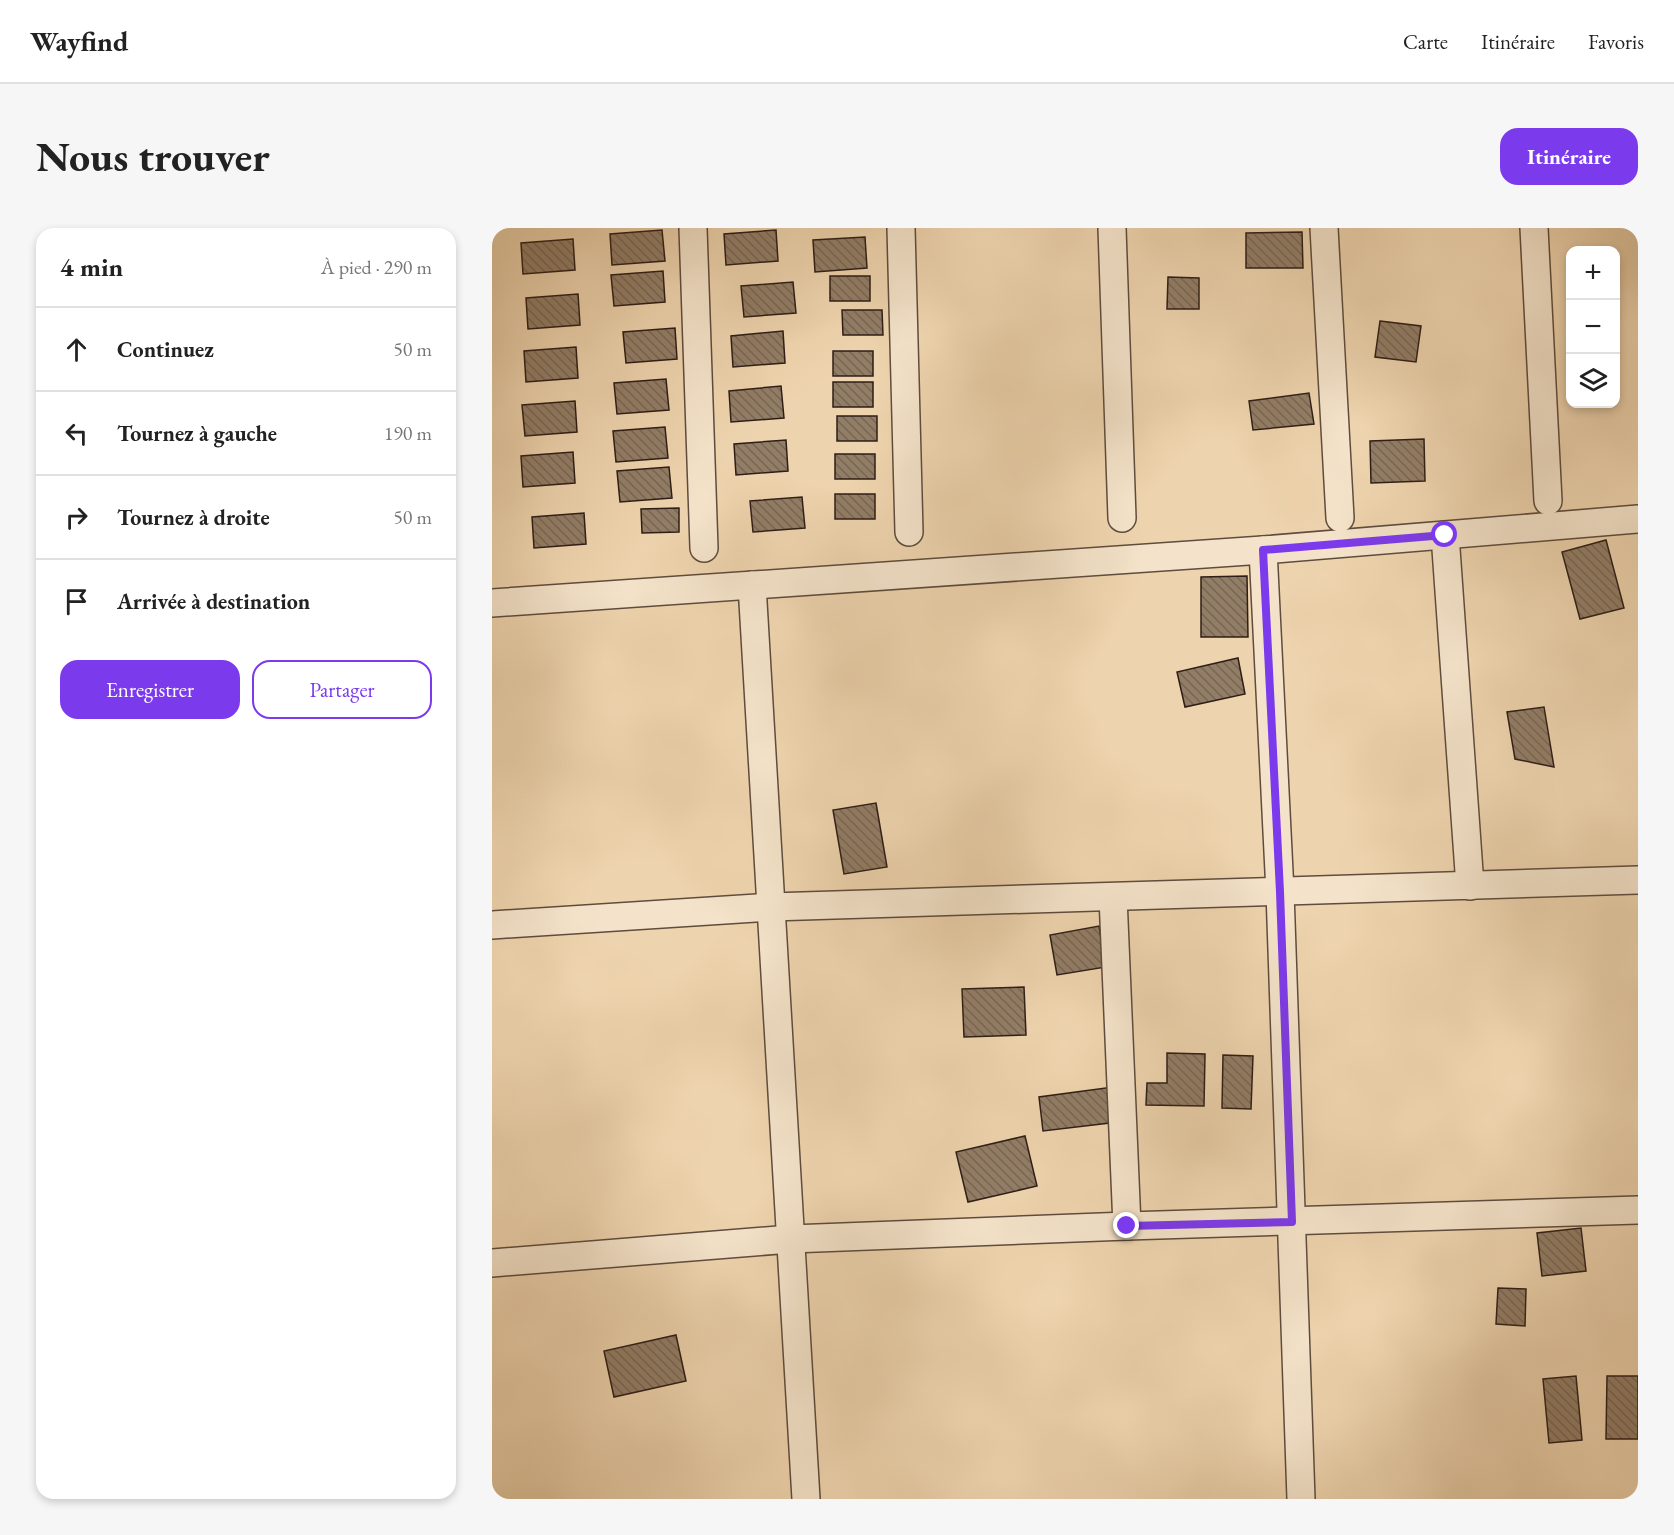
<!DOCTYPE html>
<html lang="fr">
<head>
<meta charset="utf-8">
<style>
	:root { --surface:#fff; --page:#f6f6f6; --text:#222; --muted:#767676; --line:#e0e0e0; --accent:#7c3aed }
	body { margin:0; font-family:"EB Garamond",serif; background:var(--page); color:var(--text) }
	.controls { position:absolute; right:18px; top:18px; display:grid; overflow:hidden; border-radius:12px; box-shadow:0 3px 9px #0003 }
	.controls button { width:54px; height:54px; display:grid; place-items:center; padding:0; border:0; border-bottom:2px solid var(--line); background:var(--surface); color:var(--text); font:30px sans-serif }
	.stop { position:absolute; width:18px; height:18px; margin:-14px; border:4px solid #7c3aed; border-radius:50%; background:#fff }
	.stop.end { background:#7c3aed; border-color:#fff; box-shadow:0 2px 6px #0008 }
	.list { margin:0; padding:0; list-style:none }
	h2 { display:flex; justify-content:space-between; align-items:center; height:78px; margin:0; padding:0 24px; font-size:26px }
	h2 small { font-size:20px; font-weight:400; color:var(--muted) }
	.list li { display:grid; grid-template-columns:39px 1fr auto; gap:18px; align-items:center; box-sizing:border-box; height:84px; padding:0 24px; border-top:2px solid var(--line) }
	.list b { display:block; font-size:22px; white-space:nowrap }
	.list em { font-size:20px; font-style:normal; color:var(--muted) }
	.actions { display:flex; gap:12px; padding:18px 24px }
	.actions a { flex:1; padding:14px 0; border:2px solid var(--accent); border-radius:18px; text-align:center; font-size:21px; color:var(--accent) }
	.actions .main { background:var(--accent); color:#fff }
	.icon { flex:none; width:33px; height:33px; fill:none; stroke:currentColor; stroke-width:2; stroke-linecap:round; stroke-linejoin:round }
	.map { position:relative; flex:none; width:1146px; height:1271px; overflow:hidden; border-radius:18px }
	header { display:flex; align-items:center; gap:36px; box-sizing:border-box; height:84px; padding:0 30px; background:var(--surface); border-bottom:2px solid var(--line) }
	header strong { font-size:28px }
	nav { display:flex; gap:33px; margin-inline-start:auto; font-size:21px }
	.intro { display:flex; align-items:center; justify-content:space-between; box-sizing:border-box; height:144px; padding:0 36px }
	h1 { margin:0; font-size:42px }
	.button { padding:15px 27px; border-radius:18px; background:var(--accent); color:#fff; font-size:21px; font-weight:700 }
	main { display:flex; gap:36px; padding:0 36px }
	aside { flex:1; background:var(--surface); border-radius:18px; box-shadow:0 3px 9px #0003 }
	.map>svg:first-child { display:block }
	.building { fill:url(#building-back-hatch); stroke:#2e1e17; stroke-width:1.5 }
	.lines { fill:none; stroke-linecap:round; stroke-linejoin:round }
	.minor-casing { stroke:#5e4c3d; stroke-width:30 }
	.minor { stroke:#f4e3ca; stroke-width:27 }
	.route { stroke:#7c3aed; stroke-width:8 }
</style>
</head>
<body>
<header>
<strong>Wayfind</strong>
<nav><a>Carte</a><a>Itinéraire</a><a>Favoris</a></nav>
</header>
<div class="intro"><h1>Nous trouver</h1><a class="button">Itinéraire</a></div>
<main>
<aside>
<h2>4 min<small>À pied · 290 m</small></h2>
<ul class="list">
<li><svg class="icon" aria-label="ahead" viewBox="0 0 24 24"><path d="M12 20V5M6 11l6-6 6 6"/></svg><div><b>Continuez</b></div><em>50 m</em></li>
<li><svg class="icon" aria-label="left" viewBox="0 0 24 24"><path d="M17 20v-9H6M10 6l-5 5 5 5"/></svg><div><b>Tournez à gauche</b></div><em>190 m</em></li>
<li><svg class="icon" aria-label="right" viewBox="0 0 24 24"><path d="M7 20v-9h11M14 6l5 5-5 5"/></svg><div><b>Tournez à droite</b></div><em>50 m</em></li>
<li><svg class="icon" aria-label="arrive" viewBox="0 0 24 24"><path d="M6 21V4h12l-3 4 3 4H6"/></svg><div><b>Arrivée à destination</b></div></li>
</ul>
<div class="actions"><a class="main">Enregistrer</a><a>Partager</a></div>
</aside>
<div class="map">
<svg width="1146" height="1271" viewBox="0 0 1146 1271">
	<defs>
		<pattern id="building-back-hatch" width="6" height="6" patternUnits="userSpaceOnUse" patternTransform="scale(1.5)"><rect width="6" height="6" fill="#927d66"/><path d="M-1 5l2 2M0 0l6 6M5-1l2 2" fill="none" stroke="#786653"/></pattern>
	</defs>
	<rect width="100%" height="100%" fill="#eed4ae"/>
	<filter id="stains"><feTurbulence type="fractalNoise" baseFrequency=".00333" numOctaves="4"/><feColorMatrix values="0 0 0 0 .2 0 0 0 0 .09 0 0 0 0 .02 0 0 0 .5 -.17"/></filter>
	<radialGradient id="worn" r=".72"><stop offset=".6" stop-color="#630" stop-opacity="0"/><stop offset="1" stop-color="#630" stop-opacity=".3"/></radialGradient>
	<!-- building -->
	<g class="building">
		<path d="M170,2L173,33L120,37L118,6Z"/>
		<path d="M284,2L286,33L234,37L232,6Z"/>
		<path d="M810,4L811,40H754V5Z"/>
		<path d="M373,9L375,40L323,44L321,12Z"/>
		<path d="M81,11L83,42L31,46L29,15Z"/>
		<path d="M171,43L173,74L122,78L119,47Z"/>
		<rect x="338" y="48" width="40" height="25"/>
		<path d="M676,49L707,50V81H675Z"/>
		<path d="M301,54L304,85L252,89L249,58Z"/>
		<path d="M86,66L88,97L36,101L34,70Z"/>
		<path d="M350,82H390L391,107H351Z"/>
		<path d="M888,93L929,98L924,134L883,129Z"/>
		<path d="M183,100L185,131L134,135L131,104Z"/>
		<path d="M291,103L293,135L241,139L239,108Z"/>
		<path d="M84,119L86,150L34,154L32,123Z"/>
		<rect x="341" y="123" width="40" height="25"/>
		<path d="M174,151L177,182L125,186L122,155Z"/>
		<rect x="341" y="154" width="40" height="25"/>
		<path d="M289,158L292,190L239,194L237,163Z"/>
		<path d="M817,165L822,196L761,202L757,173Z"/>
		<path d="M83,173L85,204L33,208L30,177Z"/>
		<rect x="345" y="188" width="40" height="25"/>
		<path d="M173,199L176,230L124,234L121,203Z"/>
		<path d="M932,211L933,253L879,255L878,213Z"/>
		<path d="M294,212L296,243L244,247L242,216Z"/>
		<path d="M81,224L83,255L31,259L29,228Z"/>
		<rect x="343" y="226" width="40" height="25"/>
		<path d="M177,239L180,270L128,274L125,243Z"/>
		<rect x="343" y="266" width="40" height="25"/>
		<path d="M310,269L313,300L261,304L258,273Z"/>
		<path d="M187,280V304L150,305L149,281Z"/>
		<path d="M92,285L94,316L42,320L40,289Z"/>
		<path d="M1114,312L1132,380L1088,391L1070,324Z"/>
		<path d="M755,348L756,409H709V349Z"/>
		<path d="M746,430L753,466L693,479L685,444Z"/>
		<path d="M1052,479L1062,539L1023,531L1015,484Z"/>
		<path d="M384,575L395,639L352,646L341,582Z"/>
		<path d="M607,698L614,739L565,747L558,707Z"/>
		<path d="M532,759L534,807L472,809L470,761Z"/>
		<path d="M675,825L713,826L712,878L654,877L655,855H675Z"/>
		<path d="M731,827L761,828L759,881L730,880Z"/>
		<path d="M621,859L626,894L551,903L547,869Z"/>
		<path d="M533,908L545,958L476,974L464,924Z"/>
		<path d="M1089,1000L1094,1043L1050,1048L1045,1005Z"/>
		<path d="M1006,1060L1034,1061L1033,1098L1004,1096Z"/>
		<path d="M184,1107L194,1153L122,1169L112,1123Z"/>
		<path d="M1084,1148L1090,1212L1057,1215L1051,1151Z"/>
		<path d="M1115,1148H1146V1211H1114Z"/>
	</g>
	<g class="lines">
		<defs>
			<g id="minor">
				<path d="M201,0L212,320"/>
				<path d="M409,0L417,304"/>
				<path d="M620,0L630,290"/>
				<path d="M832,0L848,290"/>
				<path d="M1042,0L1056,273"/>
				<path d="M953,307L978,658"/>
				<path d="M771,322L788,664L809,1271"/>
				<path d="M260,357L314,1271"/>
				<path d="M0,375L771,322L1146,291"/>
				<path d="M621,669L635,998"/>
				<path d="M0,697L279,679L1146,652"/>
				<path d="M0,1035L299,1011L635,998L1146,982"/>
			</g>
		</defs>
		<!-- minor casing -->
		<use href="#minor" class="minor-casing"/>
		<!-- minor -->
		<use href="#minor" class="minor"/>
	</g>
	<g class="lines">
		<!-- route -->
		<path class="route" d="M635,998L800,994L788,664L771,322L953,307"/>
	</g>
	<rect width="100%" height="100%" filter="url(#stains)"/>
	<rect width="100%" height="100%" fill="url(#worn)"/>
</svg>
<div class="controls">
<button>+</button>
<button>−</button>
<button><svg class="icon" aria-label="layers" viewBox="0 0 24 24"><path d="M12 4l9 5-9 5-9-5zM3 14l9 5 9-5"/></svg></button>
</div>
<div class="stop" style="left:953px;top:307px"></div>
<div class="stop end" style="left:635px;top:998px"></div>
</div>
</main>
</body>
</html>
